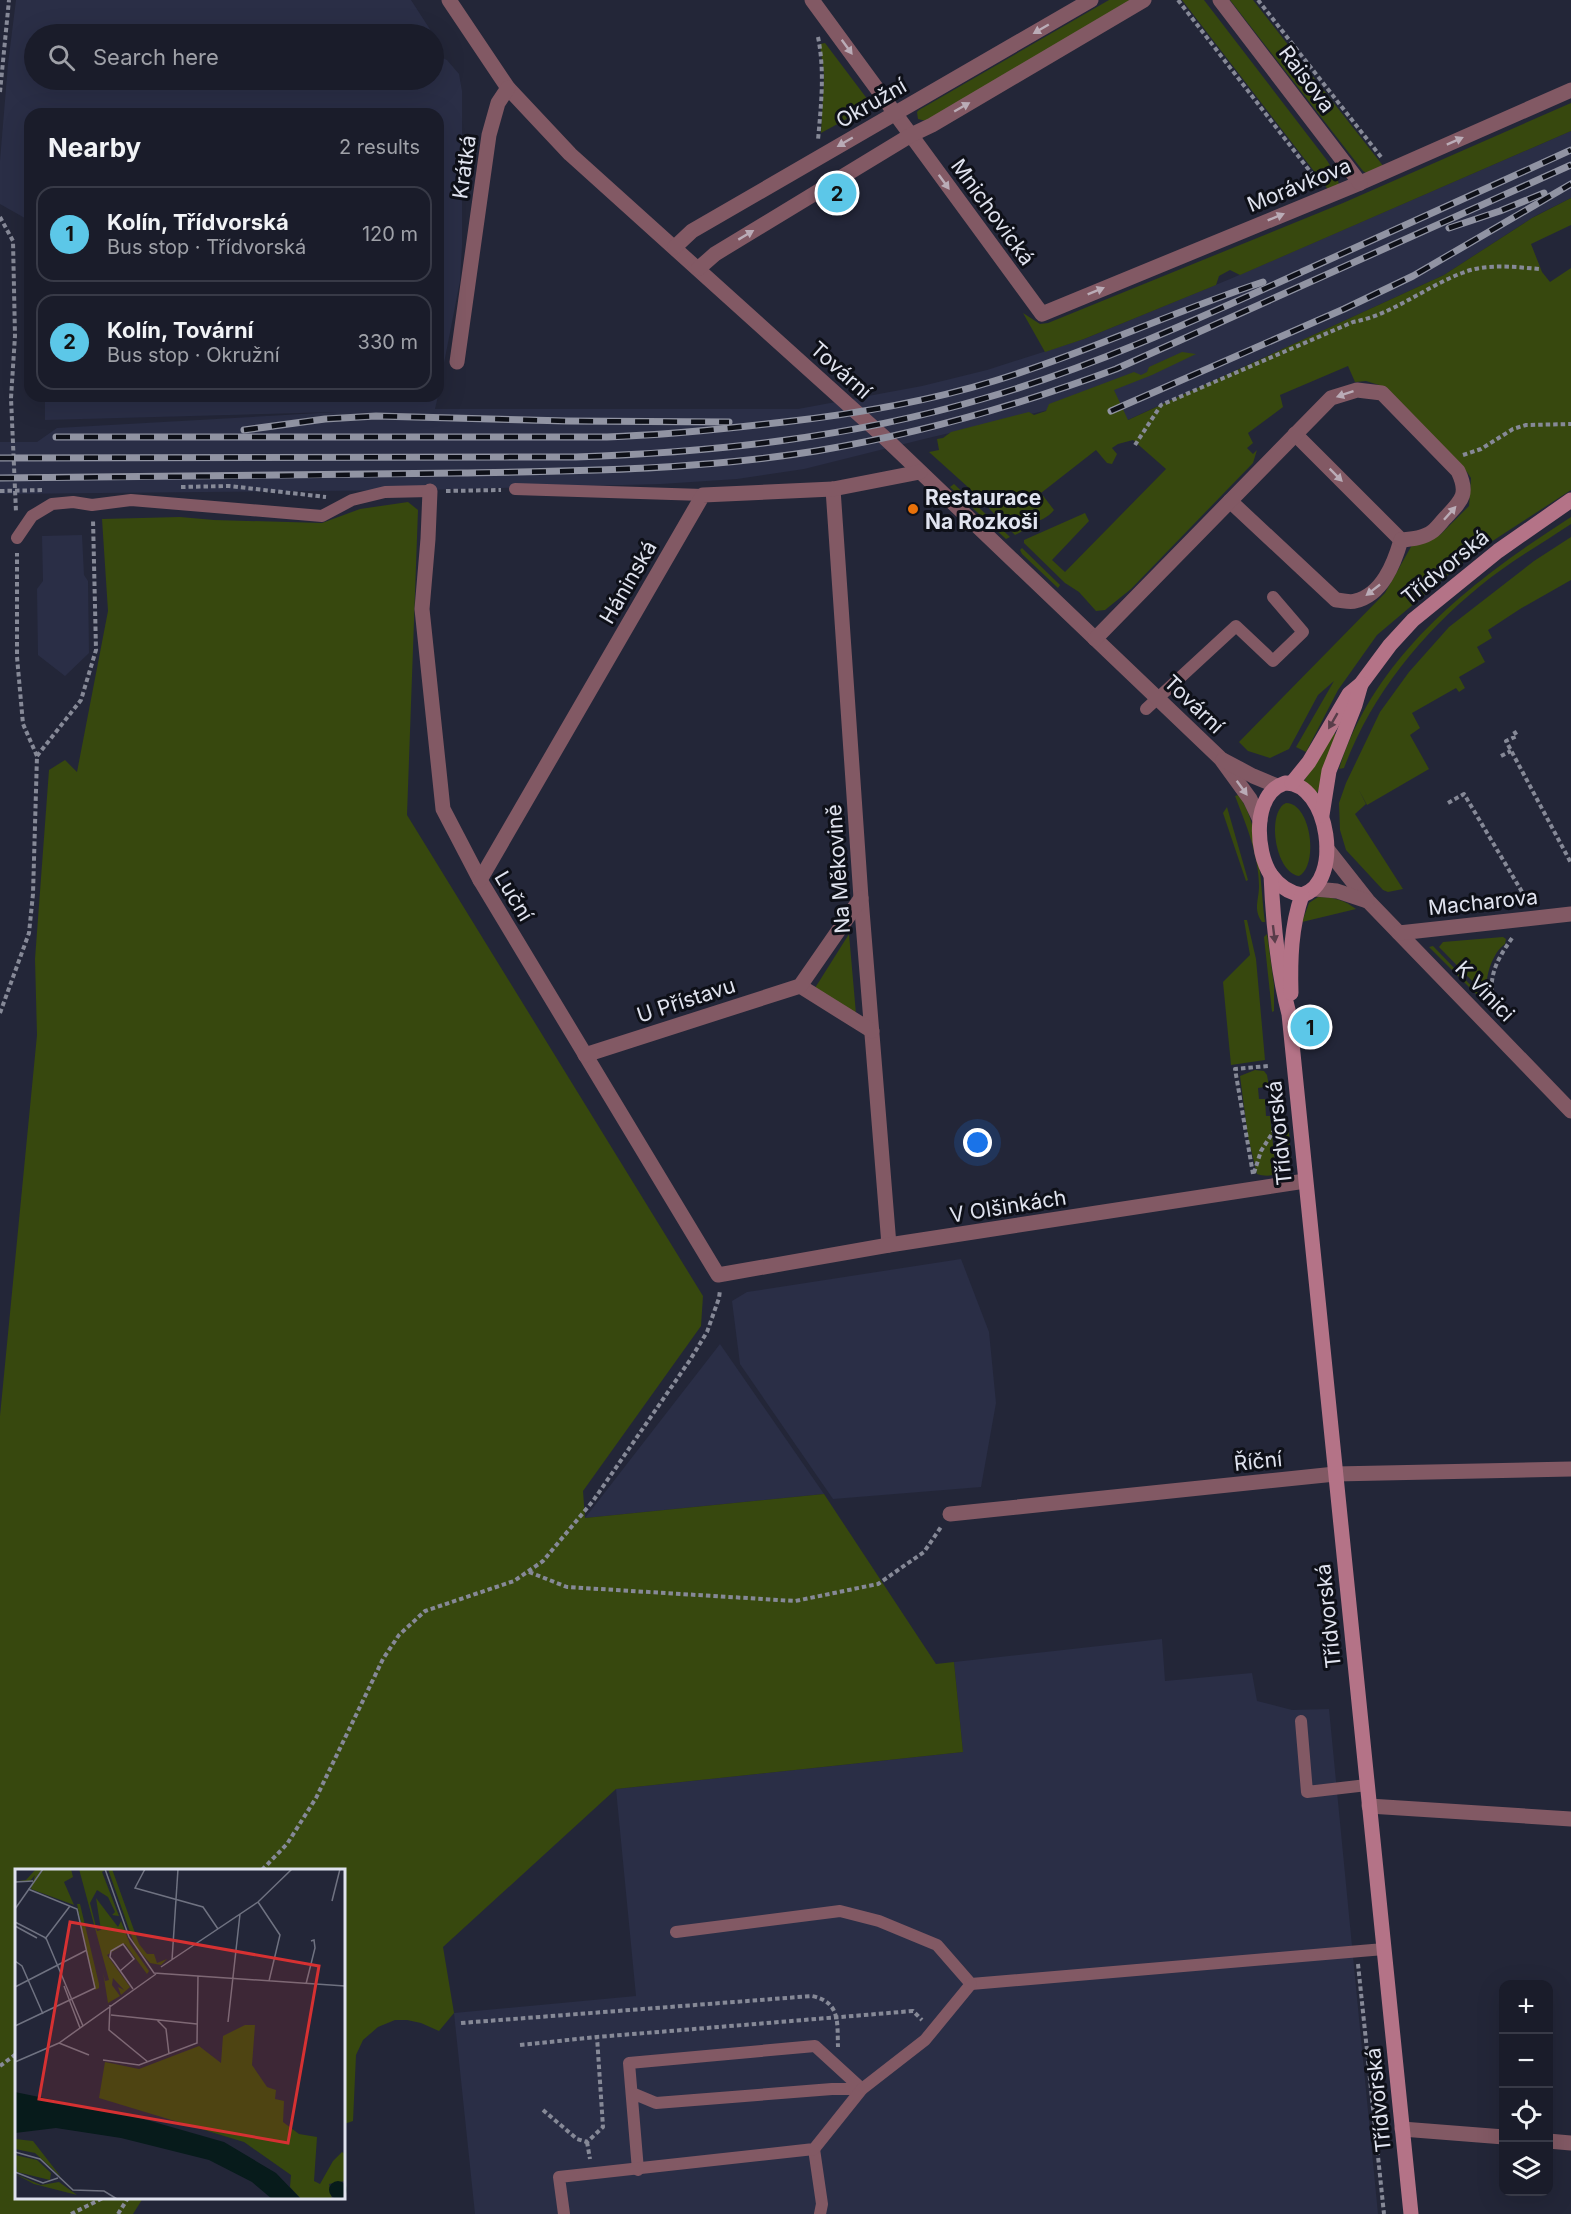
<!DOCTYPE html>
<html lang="en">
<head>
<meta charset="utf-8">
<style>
	:root { --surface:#1a1c2a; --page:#272936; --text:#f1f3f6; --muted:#9fa1a8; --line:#383a47; --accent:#5cc7e8 }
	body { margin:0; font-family:Inter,sans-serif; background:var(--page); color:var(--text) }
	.controls { position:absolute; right:18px; bottom:18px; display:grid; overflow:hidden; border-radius:12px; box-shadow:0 6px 24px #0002 }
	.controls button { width:54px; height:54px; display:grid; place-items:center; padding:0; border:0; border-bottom:2px solid var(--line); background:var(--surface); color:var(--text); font:30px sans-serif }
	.you { position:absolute; left:978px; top:1143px; width:21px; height:21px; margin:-15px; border:4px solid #fff; border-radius:50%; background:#1a73e8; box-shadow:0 0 0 9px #1a73e833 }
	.badge { display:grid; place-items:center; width:39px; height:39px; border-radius:50%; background:var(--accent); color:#111; font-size:20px; font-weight:700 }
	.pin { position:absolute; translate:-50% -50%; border:3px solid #fff; box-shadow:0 2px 6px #0006 }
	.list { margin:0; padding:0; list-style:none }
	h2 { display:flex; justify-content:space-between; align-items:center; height:78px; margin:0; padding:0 24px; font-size:26px }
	h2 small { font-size:20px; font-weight:400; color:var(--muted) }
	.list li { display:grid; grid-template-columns:39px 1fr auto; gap:18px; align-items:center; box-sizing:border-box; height:96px; margin:0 12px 12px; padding:0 12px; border:2px solid var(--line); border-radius:18px }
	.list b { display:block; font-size:22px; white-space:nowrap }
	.list p { margin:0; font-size:20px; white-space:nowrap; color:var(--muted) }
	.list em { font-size:20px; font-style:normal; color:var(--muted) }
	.icon { flex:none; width:33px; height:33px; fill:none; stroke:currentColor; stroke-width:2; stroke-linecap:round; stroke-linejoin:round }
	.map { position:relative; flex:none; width:1571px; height:2214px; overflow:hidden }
	.search { position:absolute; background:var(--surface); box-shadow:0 6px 24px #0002; left:24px; top:24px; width:420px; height:66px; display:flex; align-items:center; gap:15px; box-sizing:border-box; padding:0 21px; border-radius:33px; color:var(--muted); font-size:22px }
	.panel { position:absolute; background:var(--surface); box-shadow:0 6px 24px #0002; left:24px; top:108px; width:420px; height:294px; border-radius:18px }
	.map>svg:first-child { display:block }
	.built { fill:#2a2e46 }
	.green { fill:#37480e }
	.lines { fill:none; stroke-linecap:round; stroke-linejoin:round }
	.path { stroke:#868997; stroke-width:4; stroke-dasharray:4.5 3; stroke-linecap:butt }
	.lane { stroke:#825964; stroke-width:12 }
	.street { stroke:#825964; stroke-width:15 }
	.secondary { stroke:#b47387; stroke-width:15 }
	.rail-casing { stroke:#9194a3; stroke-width:7 }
	.rail { stroke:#0e1018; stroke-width:4.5; stroke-dasharray:14; stroke-linecap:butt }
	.oneway { fill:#baacb7 }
	.oneway2 { fill:#593d4a }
	.food-dot { fill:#e8710a; stroke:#0e1018; stroke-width:2 }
	.labels { text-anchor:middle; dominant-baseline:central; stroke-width:6; stroke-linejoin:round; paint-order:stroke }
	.street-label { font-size:21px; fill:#e0e3ef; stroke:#0e1018 }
	.poi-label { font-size:21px; font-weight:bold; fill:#e0e3ef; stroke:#0e1018; text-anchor:start }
	.inset-road { fill:none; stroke:#6f7281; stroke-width:1.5 }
	.view { fill:#d63132; fill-opacity:0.15; stroke:#d63132; stroke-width:3 }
	.inset-edge { fill:none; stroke:#e0e3ef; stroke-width:3 }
</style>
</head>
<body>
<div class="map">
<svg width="1571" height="2214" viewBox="0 0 1571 2214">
	<rect width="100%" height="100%" fill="#232638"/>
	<!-- built -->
	<g class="built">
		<path d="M16,0H411L433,34H34V80H434V54L447,60L459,74L462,91V245L460,281L438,394V114H30V221L0,204V161L8,64Z"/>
		<path d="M1571,131V198L1535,216L1444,275L1110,428L1052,409L924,439L804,469L737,479L661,484L425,490L0,494V442H37L57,428L337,412L45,420V396H438L435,409H798L922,386L987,370L1084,339L1230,279Z"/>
		<path d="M82,535L84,575L88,581L89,653L65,676L38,655L37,589L43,581L42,536Z"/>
		<path d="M961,1259L989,1332L996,1403L981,1487L833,1499L740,1364L732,1301L747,1292Z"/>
		<path d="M720,1344L824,1494L585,1518Z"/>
		<path d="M1162,1639L1165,1681L1252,1673L1257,1701L1292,1710L1329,1709L1378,2214H475L454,2013L636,1996L616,1789L963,1752L954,1662Z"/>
	</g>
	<!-- green -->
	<g class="green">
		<path d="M1109,0H1136L926,121L918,119L917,112L919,110Z"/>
		<path d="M1182,0H1204L1326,159L1337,176L1339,185L1330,192Z"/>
		<path d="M1230,0H1253L1384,167L1368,174L1363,171Z"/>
		<path d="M825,43L868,100L865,109L821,133L824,75L820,44Z"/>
		<path d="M1571,103V131L1240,275L1230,270L1219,276L1216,285L1084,339L1045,352L1023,313L1040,324L1048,323L1343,203Z"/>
		<path d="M1571,198V225L1531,244L1542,272L1550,282L1571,268V490L1474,553L1377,635L1338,690L1306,752L1296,747L1334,681L1318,695L1289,749L1270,758L1248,751L1239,742L1385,593L1412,545L1440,535L1469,506L1471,478L1467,472L1379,385L1366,381L1355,382L1348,366L1280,395L1283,407L1248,433L1253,443L1247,448L1253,454L1257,450L1253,463L1131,589L1105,610L1096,611L1079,592L1065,583L1024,543V540L1085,513L1089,521L1052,560L1065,572L1166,469L1133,440L1118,444L1112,448L1117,454L1112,464L1107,463L1096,450L1041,493L1054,510C1048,518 1038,522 1028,523L1021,532L1015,535L969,488L929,452L939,450L937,439L943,438L951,432L1029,412L1034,415L1046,411L1049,404L1134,372L1141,375L1147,372L1149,367L1182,352L1196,354L1152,375L1114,390L1128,420L1444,275L1532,218Z"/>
		<path d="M954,484L1010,537L1006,539L950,487Z"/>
		<path d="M408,502L418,510L407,815L703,1296L701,1326L583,1491L585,1518L824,1494L936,1664L954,1662L963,1752L616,1789L443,1947L454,2013L439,2031L421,2023L407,2020H395L378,2027L363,2040L356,2055L353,2121L344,2124V1870H16V2198H143L133,2214H0V1416L37,1035L35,959L49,770L65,760L77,772L108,611L102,519L180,517L214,520L322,523L360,509Z"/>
		<path d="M1571,517V524C1541,544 1508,563 1480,586C1420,635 1371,696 1344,768L1339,769C1375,654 1473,580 1571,517Z"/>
		<path d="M1571,537V580L1520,609L1488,630L1492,638L1477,647L1485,662L1459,677L1465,688L1459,692L1456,688L1412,713L1420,728L1410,735L1429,769L1367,805L1359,790L1366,804L1355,814L1403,889L1388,892L1383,890L1346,850L1340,830L1339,803L1346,783L1380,712L1409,672L1449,627L1534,561Z"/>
		<path d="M1022,548L1060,585L1058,588L1022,554L1020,550Z"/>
		<path d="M1333,733L1336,734L1317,794L1304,781Z"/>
		<path d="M1238,795C1261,823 1260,887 1265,922H1262C1253,909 1259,900 1259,886C1259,856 1246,824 1235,796Z"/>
		<path d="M1286,803C1311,803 1319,865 1299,876C1275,873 1266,812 1286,803Z"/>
		<path d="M1227,807L1248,880L1246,881L1223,813Z"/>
		<path d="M1318,897C1334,897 1344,900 1356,909L1302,922L1309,903Z"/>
		<path d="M1244,920H1247L1256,959L1265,1060L1231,1065L1223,982L1250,955Z"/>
		<path d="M849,934L856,1014L815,988Z"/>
		<path d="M1267,934L1274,985V1011L1272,1012L1264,937Z"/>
		<path d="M1503,937L1506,939L1505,944C1493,952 1485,976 1487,990L1482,991L1439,947L1443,942Z"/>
		<path d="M1433,946L1481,996L1480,998L1429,947Z"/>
		<path d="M1255,1070L1264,1071L1267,1075L1269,1086L1258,1088L1259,1099H1265L1266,1116H1270L1276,1173C1271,1177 1263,1176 1257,1174L1248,1137L1240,1076Z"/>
		<path d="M1289,1132L1291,1159L1281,1171L1278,1134Z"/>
	</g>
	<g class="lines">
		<!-- path -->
		<g class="path">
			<path d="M1178,0L1319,183"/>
			<path d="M1258,0L1381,157"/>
			<path d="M818,37C825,72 821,105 818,140"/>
			<path d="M0,92L9,0"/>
			<path d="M0,217L13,241L15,336L11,398L16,512"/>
			<path d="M1135,445L1161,405L1353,322C1392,315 1425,287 1462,273C1486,263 1515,267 1540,269"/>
			<path d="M1463,455L1481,449L1513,429L1526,425L1571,424"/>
			<path d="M181,487L229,486L326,497"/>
			<path d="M0,491L44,490"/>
			<path d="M446,491L501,490"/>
			<path d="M1514,731L1517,736L1506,741L1571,863"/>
			<path d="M37,756L81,700L96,650L93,519"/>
			<path d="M1501,756L1511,751"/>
			<path d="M1448,803L1464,794L1528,902"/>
			<path d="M1493,1005C1488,976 1496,961 1512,938"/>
			<path d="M0,1013L29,933L33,894L37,756L23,724L17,657V553"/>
			<path d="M1254,1173L1261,1151L1275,1129"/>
			<path d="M1253,1174L1235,1069L1268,1066"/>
			<path d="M529,1572L567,1587L795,1601L878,1584L924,1552L941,1527"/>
			<path d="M262,1870L287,1844L316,1798L383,1659L399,1635L425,1611L514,1581L543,1561L593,1501L690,1360L707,1332L719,1298L720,1290"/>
			<path d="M1358,1964L1384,2214"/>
			<path d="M461,2023L812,1996C841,2002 837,2023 838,2047"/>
			<path d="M520,2045L597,2037"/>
			<path d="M0,2066L16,2054"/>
			<path d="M543,2110L577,2139L587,2142L603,2127L597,2037L913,2011L922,2020"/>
			<path d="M587,2142L590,2159"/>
			<path d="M71,2214L103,2198"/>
			<path d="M118,2214L128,2198"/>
		</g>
		<!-- lane -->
		<g class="lane">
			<path d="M515,489L703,495"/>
			<path d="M17,538L32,516L52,504L73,502L92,505L131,500L322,516L352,500L385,492L430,491"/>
			<path d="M1146,709L1236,626L1273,661L1303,632L1273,597"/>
			<path d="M1301,1721L1307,1792L1367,1785"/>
			<path d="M676,1932L840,1911L879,1921L937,1945L971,1984L1384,1949"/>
			<path d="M632,2093L656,2103L832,2089H862L815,2046L629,2063L638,2170"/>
			<path d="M814,2149L822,2204L820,2214"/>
			<path d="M564,2214L559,2177L814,2149L862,2089L925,2040L971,1984"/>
		</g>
		<!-- street -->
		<g class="street">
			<path d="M449,0L508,88L570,154L885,438L1221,759L1250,799L1260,820"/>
			<path d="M812,0L1042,314L1360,183L1571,90"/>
			<path d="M1220,0L1360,183"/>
			<path d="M675,247L692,231L1091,0"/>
			<path d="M699,268L715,254L911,135L932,125L1144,0"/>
			<path d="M457,362L489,135L498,103L508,88"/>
			<path d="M1295,434L1401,540"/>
			<path d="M833,489L861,898L889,1245"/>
			<path d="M430,491L428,539L422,609L443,809L480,880L718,1275L889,1245L1305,1181"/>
			<path d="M1230,501L1336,600C1342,600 1350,603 1355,601C1382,595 1394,564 1401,540"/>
			<path d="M1095,639L1331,398L1357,390L1382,393L1458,471C1469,494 1462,500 1446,517C1442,521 1438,527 1433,531C1424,538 1412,539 1401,540"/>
			<path d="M1223,760L1253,776L1277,786"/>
			<path d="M1327,849L1368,901L1571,1111"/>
			<path d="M480,880L703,495L833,489L920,472"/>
			<path d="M1315,889L1337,891L1367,901"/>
			<path d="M1399,933L1571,914"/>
			<path d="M800,986L872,1031"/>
			<path d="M585,1055L800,986L861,898"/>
			<path d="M950,1514L1335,1474L1571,1469"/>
			<path d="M1369,1806L1571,1819"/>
			<path d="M1402,2129L1504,2137"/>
			<path d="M1548,2141L1571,2143"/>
		</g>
		<!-- secondary -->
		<g class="secondary">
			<path d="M1285,783C1329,782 1344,883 1302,895C1289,893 1279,886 1271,875C1255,851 1252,794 1285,783Z"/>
			<path d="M1292,783L1309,762L1349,694L1361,684L1390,645L1413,620L1498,551L1571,500"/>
			<path d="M1322,815L1329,771L1355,705L1361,684"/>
			<path d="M1271,875C1273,923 1277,968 1289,1014L1411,2214"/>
			<path d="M1291,993C1290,960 1291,927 1302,895"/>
		</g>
		<defs>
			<g id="rail">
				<path d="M1449,228L1500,211L1544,193"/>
				<path d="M1111,411L1344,309L1413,276L1571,184"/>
				<path d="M244,430L325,419L376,416L567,421L729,422"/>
				<path d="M56,437H607C667,435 725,429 784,422C855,414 926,402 994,381C1086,353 1172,312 1263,282"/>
				<path d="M0,458L576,457C715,452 848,438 982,399C1094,367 1200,318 1306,270C1394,230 1483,190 1571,150"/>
				<path d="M0,478C153,477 306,476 460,473C579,471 698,470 816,451C919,434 1019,405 1116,369L1571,165"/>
			</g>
		</defs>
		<!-- rail casing -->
		<use href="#rail" class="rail-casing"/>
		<!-- rail -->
		<use href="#rail" class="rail"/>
	</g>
	<!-- one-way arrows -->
	<defs><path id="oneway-solid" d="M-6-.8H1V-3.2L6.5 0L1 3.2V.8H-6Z" transform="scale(1.5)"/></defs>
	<g class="oneway">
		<use href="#oneway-solid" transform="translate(1041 29) rotate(150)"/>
		<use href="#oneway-solid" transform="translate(847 47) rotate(54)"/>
		<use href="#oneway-solid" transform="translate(962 107) rotate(-30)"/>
		<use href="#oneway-solid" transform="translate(1455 141) rotate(-24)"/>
		<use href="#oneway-solid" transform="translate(845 142) rotate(150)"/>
		<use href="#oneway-solid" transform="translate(944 182) rotate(54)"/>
		<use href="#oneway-solid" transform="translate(1276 217) rotate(-22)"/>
		<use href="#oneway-solid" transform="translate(746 235) rotate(-31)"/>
		<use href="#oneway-solid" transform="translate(1096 291) rotate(-22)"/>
		<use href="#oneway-solid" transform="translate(1345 394) rotate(161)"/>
		<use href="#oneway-solid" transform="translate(1336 475) rotate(45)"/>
		<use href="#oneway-solid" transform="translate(1450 513) rotate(-48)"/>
		<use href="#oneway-solid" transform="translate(1373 590) rotate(142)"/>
		<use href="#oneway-solid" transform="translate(1242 788) rotate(54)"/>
	</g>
	<g class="oneway2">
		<use href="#oneway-solid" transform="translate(1333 721) rotate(120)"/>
		<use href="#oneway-solid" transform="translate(1274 934) rotate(83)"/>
	</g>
	<!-- markers -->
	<circle class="food-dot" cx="913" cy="509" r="6"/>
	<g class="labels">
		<!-- street labels -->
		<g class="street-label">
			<text transform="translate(1307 79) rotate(53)">Raisova</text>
			<text transform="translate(871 103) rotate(-30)">Okružní</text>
			<text transform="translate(464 167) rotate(-82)">Krátká</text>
			<text transform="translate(1299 185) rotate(-22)">Morávkova</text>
			<text transform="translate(993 212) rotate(54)">Mnichovická</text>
			<text transform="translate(841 370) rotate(42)">Tovární</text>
			<text transform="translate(1445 567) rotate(-39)">Třídvorská</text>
			<text transform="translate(628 582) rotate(-60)">Háninská</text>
			<text transform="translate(1194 704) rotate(44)">Tovární</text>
			<text transform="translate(838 869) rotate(-94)">Na Měkovině</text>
			<text transform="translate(514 896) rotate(59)">Luční</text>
			<text transform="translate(1483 902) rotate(-6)">Macharova</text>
			<text transform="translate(1485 991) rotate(46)">K Vinici</text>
			<text transform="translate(686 1000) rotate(-18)">U Přístavu</text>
			<text transform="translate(1279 1133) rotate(-96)">Třídvorská</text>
			<text transform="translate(1008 1206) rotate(-9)">V Olšinkách</text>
			<text transform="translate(1258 1461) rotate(-6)">Říční</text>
			<text transform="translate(1328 1616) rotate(-96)">Třídvorská</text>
			<text transform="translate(1378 2100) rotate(-96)">Třídvorská</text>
		</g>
		<!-- poi labels -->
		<g class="poi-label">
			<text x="925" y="497">Restaurace<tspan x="925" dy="24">Na Rozkoši</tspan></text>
		</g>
	</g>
	<!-- overview -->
	<g transform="translate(15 1869)">
		<rect width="330" height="330" fill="#232638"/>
		<path d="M21,0H56L58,8L49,13L59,36L16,20L20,6L15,12H3L11,11ZM64,0H91L87,3L104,47L97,46L100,43L93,28L82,21L75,34L82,62L86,61L81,29L103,58L106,52L115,75L134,102L132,105L110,75L92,86L115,118L106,126L103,118L109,121L98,109L97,116L105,127L93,134L88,103L90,112L94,111ZM93,0H97L124,75L132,85H139L142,94L152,90L146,96L135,94L120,77ZM62,35H65L84,115V119L80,121ZM230,156H240L237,196L252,218L261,221L260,230L269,232L268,253L284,265L302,268L299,312L305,315L318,292L327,283L330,285V312L314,315L317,330H286L275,318L276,306L229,273L84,229L90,193L124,200L184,177L206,194L208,167ZM0,270L18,272L46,308L20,284L0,280ZM0,286L22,291L36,304L35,311L2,303ZM0,305L26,316L44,313L62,326L19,315Z" fill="#37480e"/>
		<path d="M0,223L125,249L209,273L261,304L286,330H257L237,313L194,291L106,269L41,259L0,264ZM314 321a9 9 0 1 1 18 0a9 9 0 1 1-18 0Z" fill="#071b1b"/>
		<path class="inset-road" d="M90,0L114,68L139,104L330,117M130,0L120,19L188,38L203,60M0,13L18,12M317,32L325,0M243,33L265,66L254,112M0,40L28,0M0,53L31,69L68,157M0,57L22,69M30,70L55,37M157,91L163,0M0,92L7,97L28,145M146,98L243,33L277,0M105,102L119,90L108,75L96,82L95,88L99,93L118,120M291,115L300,79L299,71L296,72M49,117L65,159M0,118L72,81M95,136L94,161L133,193M96,146L182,155M142,151L151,160L154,185M213,153L225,45M0,157L80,119L62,40L13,20M44,174L74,186M88,191L124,196L182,174L183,107M0,193L44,174L141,105M0,283L25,290L58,321L89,322L102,330M0,303L28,314L43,309"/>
		<path class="view" d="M55,53L304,97L273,274L24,230Z"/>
		<rect width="330" height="330" class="inset-edge"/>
	</g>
</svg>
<div class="controls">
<button>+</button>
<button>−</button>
<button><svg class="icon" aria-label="locate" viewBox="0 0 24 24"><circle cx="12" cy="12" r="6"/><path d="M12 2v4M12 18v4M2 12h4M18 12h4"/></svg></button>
<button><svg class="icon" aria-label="layers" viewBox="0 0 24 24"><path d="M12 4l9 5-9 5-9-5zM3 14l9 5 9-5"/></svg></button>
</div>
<div class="you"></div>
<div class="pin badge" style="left:1310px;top:1027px">1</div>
<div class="pin badge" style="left:837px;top:193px">2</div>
<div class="search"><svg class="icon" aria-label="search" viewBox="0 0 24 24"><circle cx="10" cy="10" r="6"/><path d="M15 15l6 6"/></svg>Search here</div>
<section class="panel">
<h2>Nearby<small>2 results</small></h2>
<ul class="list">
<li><span class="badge">1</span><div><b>Kolín, Třídvorská</b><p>Bus stop · Třídvorská</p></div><em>120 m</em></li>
<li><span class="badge">2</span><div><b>Kolín, Tovární</b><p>Bus stop · Okružní</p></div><em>330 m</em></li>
</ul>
</section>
</div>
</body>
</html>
